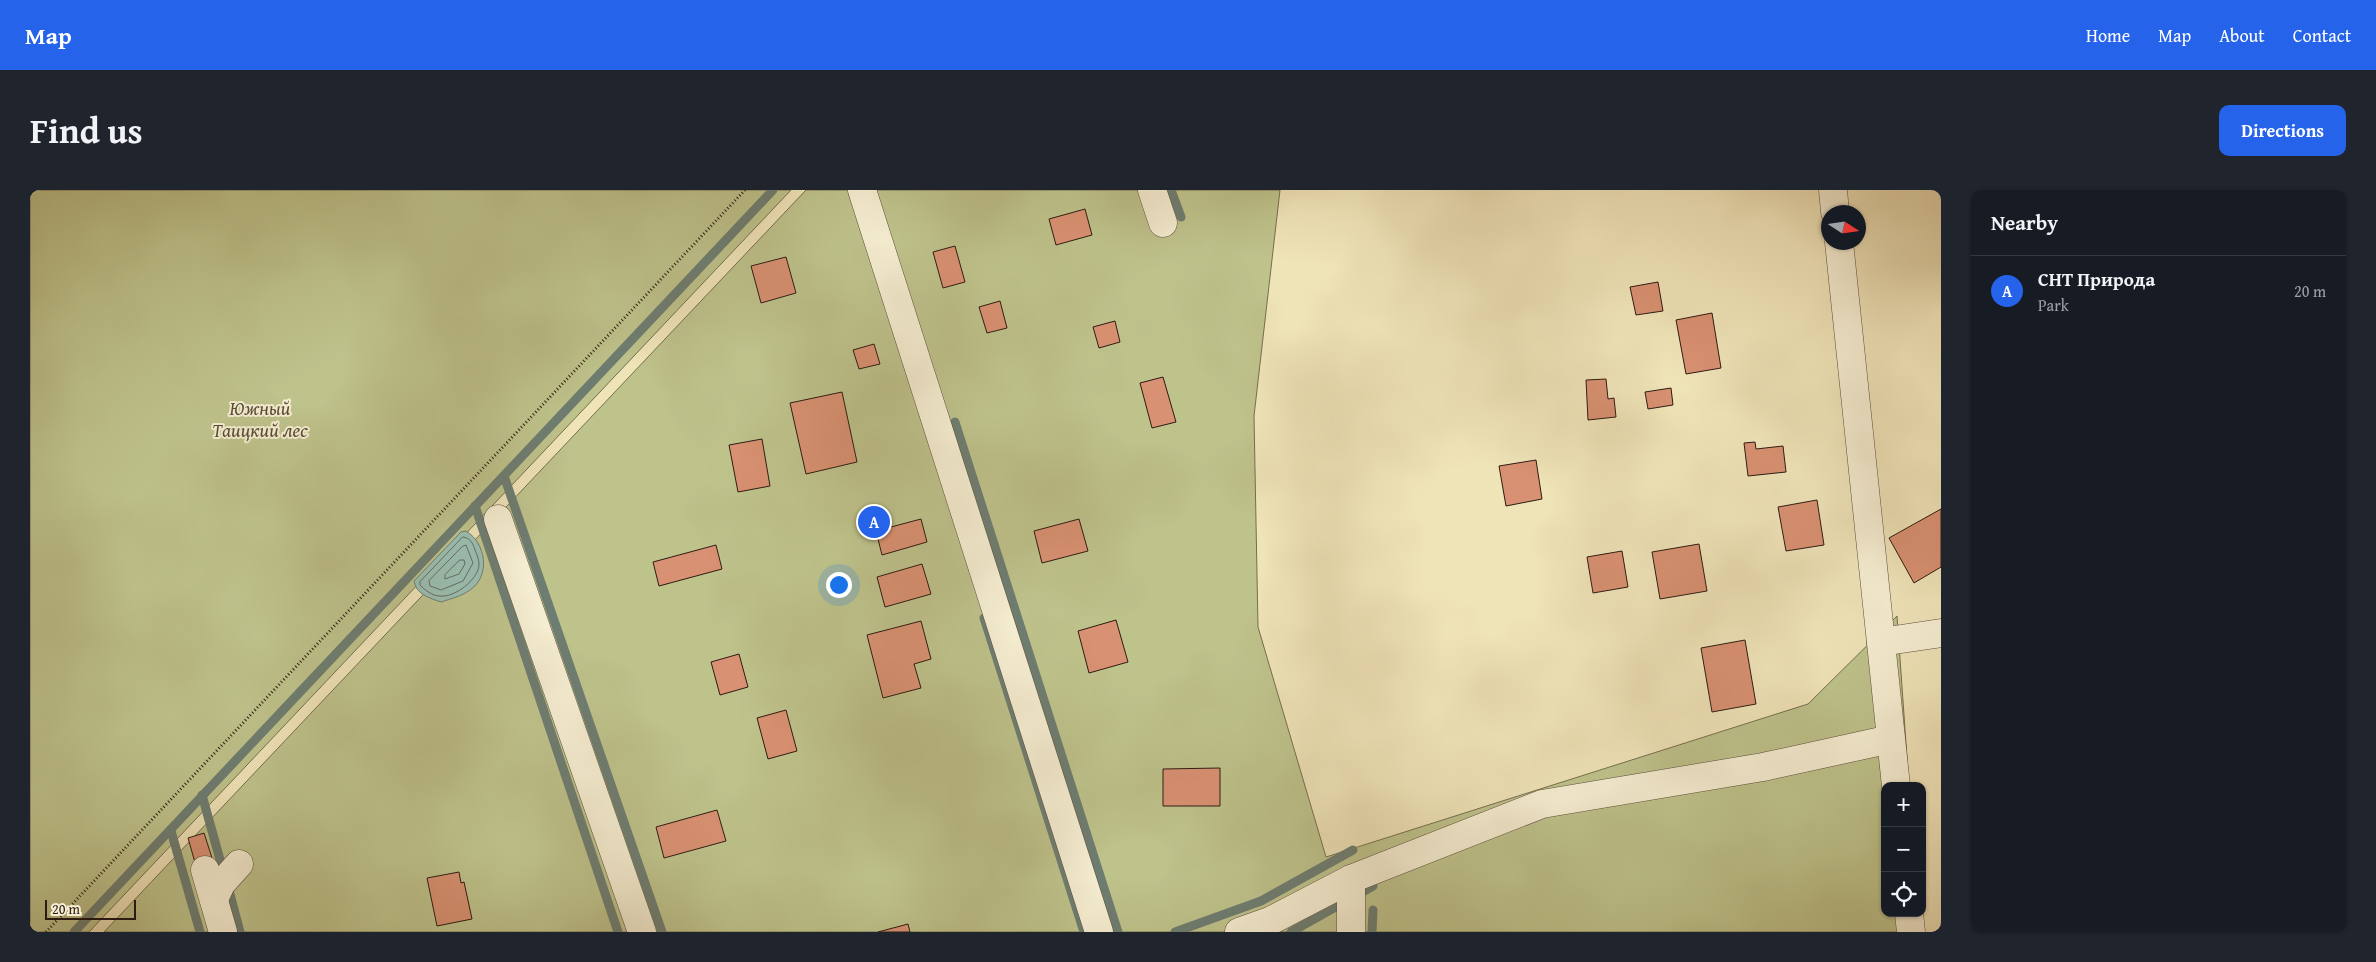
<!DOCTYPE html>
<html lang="en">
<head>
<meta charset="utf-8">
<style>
	:root { --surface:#171b24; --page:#20242c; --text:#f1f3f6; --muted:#9ea1a6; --line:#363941; --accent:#2563eb }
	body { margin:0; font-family:"Gentium Book Plus",serif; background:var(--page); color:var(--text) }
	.controls { position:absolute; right:15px; bottom:15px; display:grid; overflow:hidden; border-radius:10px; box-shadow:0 1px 4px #0004 }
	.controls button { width:45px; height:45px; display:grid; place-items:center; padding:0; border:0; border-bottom:1px solid var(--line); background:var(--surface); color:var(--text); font:25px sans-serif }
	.compass { position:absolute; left:1791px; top:15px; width:45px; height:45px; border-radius:50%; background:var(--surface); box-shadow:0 1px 4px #0004; rotate:102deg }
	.scale { position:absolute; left:15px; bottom:12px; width:91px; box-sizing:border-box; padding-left:5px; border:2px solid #2d1b12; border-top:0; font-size:14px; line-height:18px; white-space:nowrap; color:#2d1b12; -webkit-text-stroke:4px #f5edd1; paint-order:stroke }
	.you { position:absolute; left:808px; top:394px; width:18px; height:18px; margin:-12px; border:4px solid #fff; border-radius:50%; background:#1a73e8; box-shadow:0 0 0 8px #1a73e833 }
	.badge { display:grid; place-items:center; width:32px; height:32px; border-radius:50%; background:var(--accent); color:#fff; font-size:16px; font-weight:700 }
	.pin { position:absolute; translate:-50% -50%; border:2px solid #fff; box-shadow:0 1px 5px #0006 }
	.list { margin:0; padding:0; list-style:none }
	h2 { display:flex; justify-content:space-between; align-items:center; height:65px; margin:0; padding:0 20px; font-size:21px }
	h2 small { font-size:16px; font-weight:400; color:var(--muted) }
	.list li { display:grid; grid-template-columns:32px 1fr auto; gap:15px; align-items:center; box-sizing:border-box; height:70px; padding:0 20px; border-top:1px solid var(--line) }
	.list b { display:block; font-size:19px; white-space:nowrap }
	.list p { margin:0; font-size:16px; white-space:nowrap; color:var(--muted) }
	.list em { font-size:16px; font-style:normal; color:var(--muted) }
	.icon { flex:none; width:28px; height:28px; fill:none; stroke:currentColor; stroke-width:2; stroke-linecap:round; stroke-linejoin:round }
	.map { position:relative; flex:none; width:1911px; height:742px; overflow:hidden; border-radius:10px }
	header { display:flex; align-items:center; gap:30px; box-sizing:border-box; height:70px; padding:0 25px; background:var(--accent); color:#fff }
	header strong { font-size:24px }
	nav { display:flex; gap:28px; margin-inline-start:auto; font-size:18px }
	.intro { display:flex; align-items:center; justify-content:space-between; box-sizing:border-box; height:120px; padding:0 30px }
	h1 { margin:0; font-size:35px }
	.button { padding:12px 22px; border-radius:10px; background:var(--accent); color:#fff; font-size:18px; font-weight:700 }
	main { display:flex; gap:30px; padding:0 30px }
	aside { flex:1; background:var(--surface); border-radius:10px; box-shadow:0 1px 4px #0004 }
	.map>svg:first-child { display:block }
	.green { fill:#bec28b; stroke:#766e4e }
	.water { fill:#9abeb1; stroke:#6e7d71 }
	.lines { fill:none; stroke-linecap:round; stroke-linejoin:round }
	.shore { stroke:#646c62; stroke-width:1 }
	.stream { stroke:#6e7d71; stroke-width:9 }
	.building { fill:#d89172; stroke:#2d1b12 }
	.minor-casing { stroke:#5e4d3c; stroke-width:29 }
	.path { stroke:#2d1b12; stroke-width:3; stroke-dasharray:1 2.5; stroke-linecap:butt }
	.minor { stroke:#f5edd1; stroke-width:28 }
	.labels { text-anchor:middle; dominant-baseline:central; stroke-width:4; stroke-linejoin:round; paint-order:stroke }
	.park-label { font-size:19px; font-style:italic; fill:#584d36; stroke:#f5edd1 }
</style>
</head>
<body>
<header>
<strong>Map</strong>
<nav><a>Home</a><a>Map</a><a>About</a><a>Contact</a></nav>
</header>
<div class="intro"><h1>Find us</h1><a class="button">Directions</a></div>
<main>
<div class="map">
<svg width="1911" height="742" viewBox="0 0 1911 742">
	<rect width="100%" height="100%" fill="#efe3b8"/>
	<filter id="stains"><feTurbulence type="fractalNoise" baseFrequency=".004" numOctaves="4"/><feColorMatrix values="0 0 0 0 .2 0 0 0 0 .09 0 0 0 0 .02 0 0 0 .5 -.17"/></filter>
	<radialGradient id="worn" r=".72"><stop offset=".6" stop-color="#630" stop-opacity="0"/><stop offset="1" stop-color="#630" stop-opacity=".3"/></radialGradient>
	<!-- green -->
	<g class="green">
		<path d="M0,0H761L59,742H0Z"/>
		<path d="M776,0H1250L1224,226L1228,437L1296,667L1778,514L1867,426L1879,596H1855V723H1888L1890,742H74Z"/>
	</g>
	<!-- water -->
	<path class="water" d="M436,341C456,353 461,386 440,400C432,406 420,409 411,412C399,408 386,404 384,391L431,342Z"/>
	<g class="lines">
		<!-- shore -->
		<g class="shore">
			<path d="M433,347C440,348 443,353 445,360C447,364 449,370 449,375C448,390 424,408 410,406C402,406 395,400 390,395V392Z"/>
			<path d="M433,356L436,355L443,373L433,391L411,400L400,396L399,391Z"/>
			<path d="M430,370H434L435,374L429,384L415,389V385Z"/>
		</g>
		<!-- stream -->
		<g class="stream">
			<path d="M1141,0L1151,27"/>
			<path d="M925,232L1088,742"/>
			<path d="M474,286L632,742"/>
			<path d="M445,316L588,742"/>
			<path d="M954,428L1054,742"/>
			<path d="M172,605L194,684"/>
			<path d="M141,641L170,742"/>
			<path d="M198,697L210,742"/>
			<path d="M44,742L743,0"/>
			<path d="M1145,742L1231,711L1323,660"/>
			<path d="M1261,742L1343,696"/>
			<path d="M1342,742L1343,720"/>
		</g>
	</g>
	<!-- building -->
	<g class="building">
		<path d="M1055,19L1062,45L1026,55L1019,29Z"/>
		<path d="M925,56L935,92L913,98L903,62Z"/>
		<path d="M756,67L766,103L731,113L721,76Z"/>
		<path d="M1628,92L1633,121L1606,125L1600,97Z"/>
		<path d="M970,111L977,138L957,143L949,117Z"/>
		<path d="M1682,123L1691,178L1656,184L1646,130Z"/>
		<path d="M1085,131L1090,152L1069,158L1063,137Z"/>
		<path d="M844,154L850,174L829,179L823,160Z"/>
		<path d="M1133,187L1146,232L1122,238L1110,193Z"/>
		<path d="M1576,189L1578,209L1584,208L1586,227L1558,230L1556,190Z"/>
		<path d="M1641,198L1643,215L1618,219L1615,202Z"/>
		<path d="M812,202L827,272L776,284L760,213Z"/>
		<path d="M732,249L740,296L708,302L699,255Z"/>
		<path d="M1725,252L1726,259L1753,256L1756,282L1718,286L1714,253Z"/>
		<path d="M1506,270L1512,309L1476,316L1469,276Z"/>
		<path d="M1787,310L1794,355L1756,361L1748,317Z"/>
		<path d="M1911,319V377L1884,393L1859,348Z"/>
		<path d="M891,329L897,352L852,365L846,341Z"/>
		<path d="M1049,329L1058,361L1012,373L1004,341Z"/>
		<path d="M1669,354L1677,401L1630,409L1622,362Z"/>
		<path d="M686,355L692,379L629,396L623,372Z"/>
		<path d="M1592,361L1598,397L1563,403L1557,367Z"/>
		<path d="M892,374L901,404L855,417L847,387Z"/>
		<path d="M1086,430L1098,472L1059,483L1048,441Z"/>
		<path d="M891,431L901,469L884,474L891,498L853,508L837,445Z"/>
		<path d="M1715,450L1726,514L1682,522L1671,458Z"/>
		<path d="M709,464L718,497L690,505L681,472Z"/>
		<path d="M756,520L767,561L738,569L727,528Z"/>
		<path d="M1190,578V616H1133V579Z"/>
		<path d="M687,620L696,651L634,668L626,637Z"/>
		<path d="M174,643L183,671L166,676L158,648Z"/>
		<path d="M429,682L431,693L434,692L442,729L407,736L397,688Z"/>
		<path d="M878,734L880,742H848Z"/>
	</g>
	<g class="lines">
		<defs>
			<g id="minor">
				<path d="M832,0L1069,742"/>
				<path d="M1122,0L1133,33"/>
				<path d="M1803,0L1805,22"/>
				<path d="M1809,52L1866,596"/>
				<path d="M468,329L612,742"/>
				<path d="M1851,452L1911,443"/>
				<path d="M175,680L193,742"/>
				<path d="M184,709L191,694L209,674"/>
				<path d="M1879,723L1881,742"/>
				<path d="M1209,742L1240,731L1321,689L1512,614L1733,577L1861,549"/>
				<path d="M1321,742V689"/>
			</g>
		</defs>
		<!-- minor casing -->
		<use href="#minor" class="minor-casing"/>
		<!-- path -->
		<path class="path" d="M16,742L715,0"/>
		<!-- minor -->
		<use href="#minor" class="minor"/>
	</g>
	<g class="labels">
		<!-- park labels -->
		<g class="park-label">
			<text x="230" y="218">Южный<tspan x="230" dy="22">Таицкий лес</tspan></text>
		</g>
	</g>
	<rect width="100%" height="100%" filter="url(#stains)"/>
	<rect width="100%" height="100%" fill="url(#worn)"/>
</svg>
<div class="controls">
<button>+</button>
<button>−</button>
<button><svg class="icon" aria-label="locate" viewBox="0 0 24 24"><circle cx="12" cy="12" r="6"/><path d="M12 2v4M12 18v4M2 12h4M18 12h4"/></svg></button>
</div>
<svg class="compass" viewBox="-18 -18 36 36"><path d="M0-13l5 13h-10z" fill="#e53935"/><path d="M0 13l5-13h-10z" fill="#9ea1a6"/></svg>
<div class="scale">20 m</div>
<div class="you"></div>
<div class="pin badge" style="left:844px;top:332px">A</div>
</div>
<aside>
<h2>Nearby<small></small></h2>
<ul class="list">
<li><span class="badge">A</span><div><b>СНТ Природа</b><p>Park</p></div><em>20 m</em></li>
</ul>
</aside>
</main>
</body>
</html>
